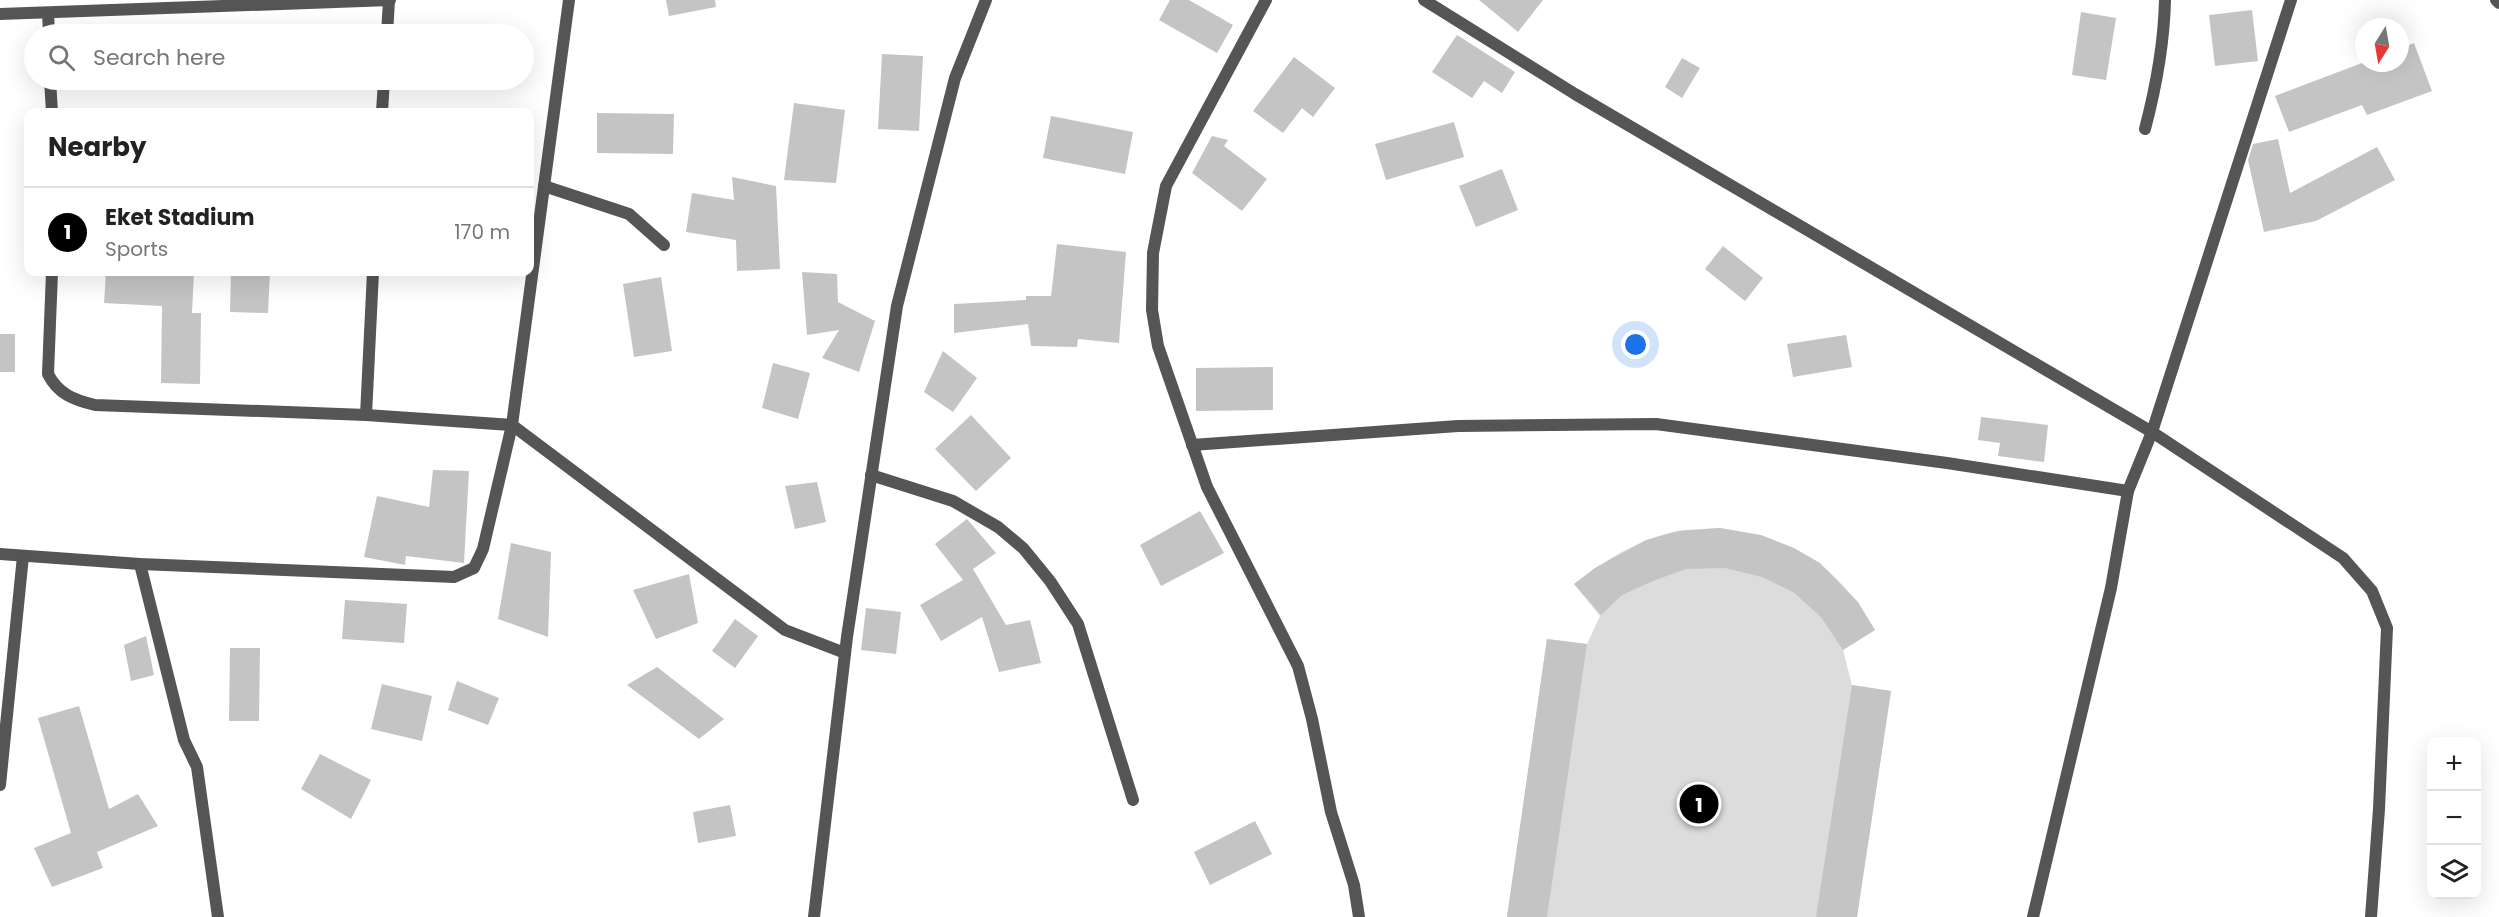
<!DOCTYPE html>
<html lang="en">
<head>
<meta charset="utf-8">
<style>
	:root { --surface:#fff; --page:#f6f6f6; --text:#222; --muted:#767676; --line:#e0e0e0; --accent:#000 }
	body { margin:0; font-family:Poppins,sans-serif; background:var(--page); color:var(--text) }
	.controls { position:absolute; right:18px; bottom:18px; display:grid; overflow:hidden; border-radius:12px; box-shadow:0 6px 24px #0002 }
	.controls button { width:54px; height:54px; display:grid; place-items:center; padding:0; border:0; border-bottom:2px solid var(--line); background:var(--surface); color:var(--text); font:30px sans-serif }
	.compass { position:absolute; left:2355px; top:18px; width:54px; height:54px; border-radius:50%; background:var(--surface); box-shadow:0 6px 24px #0002; rotate:191deg }
	.you { position:absolute; left:1636px; top:345px; width:21px; height:21px; margin:-15px; border:4px solid #fff; border-radius:50%; background:#1a73e8; box-shadow:0 0 0 9px #1a73e833 }
	.badge { display:grid; place-items:center; width:39px; height:39px; border-radius:50%; background:var(--accent); color:#fff; font-size:20px; font-weight:700 }
	.pin { position:absolute; translate:-50% -50%; border:3px solid #fff; box-shadow:0 2px 6px #0006 }
	.list { margin:0; padding:0; list-style:none }
	h2 { display:flex; justify-content:space-between; align-items:center; height:78px; margin:0; padding:0 24px; font-size:26px }
	h2 small { font-size:20px; font-weight:400; color:var(--muted) }
	.list li { display:grid; grid-template-columns:39px 1fr auto; gap:18px; align-items:center; box-sizing:border-box; height:90px; padding:0 24px; border-top:2px solid var(--line) }
	.list b { display:block; font-size:22px; white-space:nowrap }
	.list p { margin:0; font-size:20px; white-space:nowrap; color:var(--muted) }
	.list em { font-size:20px; font-style:normal; color:var(--muted) }
	.icon { flex:none; width:33px; height:33px; fill:none; stroke:currentColor; stroke-width:2; stroke-linecap:round; stroke-linejoin:round }
	.map { position:relative; flex:none; width:2499px; height:917px; overflow:hidden }
	.search { position:absolute; background:var(--surface); box-shadow:0 6px 24px #0002; left:24px; top:24px; width:510px; height:66px; display:flex; align-items:center; gap:15px; box-sizing:border-box; padding:0 21px; border-radius:33px; color:var(--muted); font-size:22px }
	.panel { position:absolute; background:var(--surface); box-shadow:0 6px 24px #0002; left:24px; top:108px; width:510px; height:168px; border-radius:12px }
	.map>svg:first-child { display:block }
	.green { fill:#dcdcdc }
	.building { fill:#c4c4c4 }
	.lines { fill:none; stroke-linecap:round; stroke-linejoin:round }
	.minor { stroke:#555; stroke-width:12 }
</style>
</head>
<body>
<div class="map">
<svg width="2499" height="917" viewBox="0 0 2499 917">
	<rect width="100%" height="100%" fill="#fff"/>
	<!-- green -->
	<path class="green" d="M1720,528C1799,542 1833,561 1875,630L1843,650L1852,685L1891,691L1857,917H1507L1547,639L1587,644L1600,616L1574,584C1605,560 1639,539 1678,531C1691,529 1706,529 1720,528Z"/>
	<!-- building -->
	<g class="building">
		<path d="M666,0H715L716,7L669,16Z"/>
		<path d="M1170,0H1189L1233,25L1217,53L1159,20Z"/>
		<path d="M1479,0H1543L1518,32Z"/>
		<path d="M2252,10L2258,61L2215,66L2209,15Z"/>
		<path d="M2081,12L2116,18L2106,80L2072,75Z"/>
		<path d="M1457,35L1515,72L1502,93L1484,81L1472,98L1432,72Z"/>
		<path d="M2414,43L2432,91L2367,115L2362,105L2289,132L2275,96L2362,63H2400V49Z"/>
		<path d="M882,54L923,56L919,131L878,129Z"/>
		<path d="M1294,57L1335,88L1313,117L1302,108L1283,133L1253,111Z"/>
		<path d="M1682,58L1700,68L1682,98L1665,87Z"/>
		<path d="M794,103L845,110L836,183L784,180Z"/>
		<path d="M597,113L674,114L673,154L597,153Z"/>
		<path d="M1051,116L1133,132L1125,174L1043,158Z"/>
		<path d="M1454,122L1464,157L1386,180L1375,144Z"/>
		<path d="M1212,136L1228,140L1224,146L1267,179L1242,211L1192,173Z"/>
		<path d="M2278,139L2290,193L2377,147L2395,180L2316,221L2264,232L2248,160L2253,144Z"/>
		<path d="M1502,169L1518,210L1476,227L1459,186Z"/>
		<path d="M732,177L776,186L780,269L737,271L736,240L686,232L692,193L734,200Z"/>
		<path d="M1057,244L1126,252L1119,343L1078,339L1077,347L1031,346L1028,324L954,333V304L1026,300V296H1051Z"/>
		<path d="M1723,246L1763,278L1745,301L1705,269Z"/>
		<path d="M106,272H194L192,313H201L200,384L161,383L162,306L104,303Z"/>
		<path d="M231,272H270L268,313L230,312Z"/>
		<path d="M802,272L837,274L838,302L875,321L859,372L822,358L839,330L807,335Z"/>
		<path d="M661,277L672,351L634,357L623,284Z"/>
		<rect x="0" y="334" width="15" height="38"/>
		<path d="M1846,335L1852,367L1793,377L1787,344Z"/>
		<path d="M943,351L977,378L953,412L924,392Z"/>
		<path d="M773,363L810,373L798,419L762,408Z"/>
		<path d="M1273,367V410L1196,411V368Z"/>
		<path d="M971,415L1011,458L976,491L935,449Z"/>
		<path d="M1981,417L2048,425L2044,462L1998,456L2000,443L1978,440Z"/>
		<path d="M433,470L469,471L464,563L406,556L405,565L364,557L377,496L429,507Z"/>
		<path d="M817,482L826,522L795,529L785,486Z"/>
		<path d="M1200,511L1224,553L1161,586L1140,545Z"/>
		<path d="M967,519L996,553L973,569L1006,625L1030,620L1041,663L999,672L982,617L941,641L920,605L963,580L935,544Z"/>
		<path d="M1720,528L1761,535L1794,548L1820,563L1858,602L1875,630L1843,650L1821,617L1793,592L1762,577L1725,568L1686,569L1653,581L1622,595L1601,615L1574,584L1595,568L1646,540L1678,531Z"/>
		<path d="M511,543L551,552L548,637L498,619Z"/>
		<path d="M689,574L698,623L656,639L633,590Z"/>
		<path d="M345,600L407,604L404,643L342,639Z"/>
		<path d="M866,608L901,612L896,654L861,650Z"/>
		<path d="M735,619L758,636L735,668L712,651Z"/>
		<path d="M146,636L154,675L131,681L124,645Z"/>
		<path d="M1547,639L1587,644L1547,917H1507Z"/>
		<path d="M230,648H260L259,721H229Z"/>
		<path d="M657,667L724,719L699,739L627,685Z"/>
		<path d="M457,681L499,698L488,725L448,710Z"/>
		<path d="M382,684L432,696L422,741L371,729Z"/>
		<path d="M1852,685L1891,691L1857,917H1816Z"/>
		<path d="M79,706L109,809L138,794L158,826L97,852L103,868L52,887L34,848L71,833L38,718Z"/>
		<path d="M320,754L371,780L351,819L301,789Z"/>
		<path d="M730,805L736,836L698,843L693,812Z"/>
		<path d="M1255,821L1272,854L1210,885L1194,852Z"/>
	</g>
	<g class="lines">
		<!-- minor -->
		<g class="minor">
			<path d="M1266,0L1166,186L1153,253L1152,310L1158,346L1207,487L1298,666L1312,719L1331,812L1354,885L1359,917"/>
			<path d="M1424,0L1575,94L2152,432L2343,558L2372,591L2387,628L2379,809L2371,917"/>
			<path d="M2496,0L2499,3"/>
			<path d="M48,13L49,34"/>
			<path d="M0,14L390,0"/>
			<path d="M387,34L389,0"/>
			<path d="M50,80L52,112"/>
			<path d="M382,112L384,80"/>
			<path d="M2145,129C2156,87 2164,44 2165,0"/>
			<path d="M544,186L629,214L664,245"/>
			<path d="M52,272L48,374C58,394 74,400 95,405L366,415L512,425L785,630L845,653"/>
			<path d="M366,415L373,272"/>
			<path d="M1192,445L1458,426L1656,424L1947,463L2128,491"/>
			<path d="M871,475L953,501L998,527L1023,548L1050,581L1078,624L1133,800"/>
			<path d="M0,554L140,564L454,577L474,568L483,549L512,425L569,0"/>
			<path d="M140,564L184,740L197,767L218,917"/>
			<path d="M0,785L23,556"/>
			<path d="M814,917L847,637L897,306L955,78L986,0"/>
			<path d="M2033,917L2111,588L2128,491L2152,432L2291,0"/>
		</g>
	</g>
</svg>
<div class="controls">
<button>+</button>
<button>−</button>
<button><svg class="icon" aria-label="layers" viewBox="0 0 24 24"><path d="M12 4l9 5-9 5-9-5zM3 14l9 5 9-5"/></svg></button>
</div>
<svg class="compass" viewBox="-18 -18 36 36"><path d="M0-13l5 13h-10z" fill="#e53935"/><path d="M0 13l5-13h-10z" fill="#767676"/></svg>
<div class="you"></div>
<div class="pin badge" style="left:1699px;top:804px">1</div>
<div class="search"><svg class="icon" aria-label="search" viewBox="0 0 24 24"><circle cx="10" cy="10" r="6"/><path d="M15 15l6 6"/></svg>Search here</div>
<section class="panel">
<h2>Nearby<small></small></h2>
<ul class="list">
<li><span class="badge">1</span><div><b>Eket Stadium</b><p>Sports</p></div><em>170 m</em></li>
</ul>
</section>
</div>
</body>
</html>
